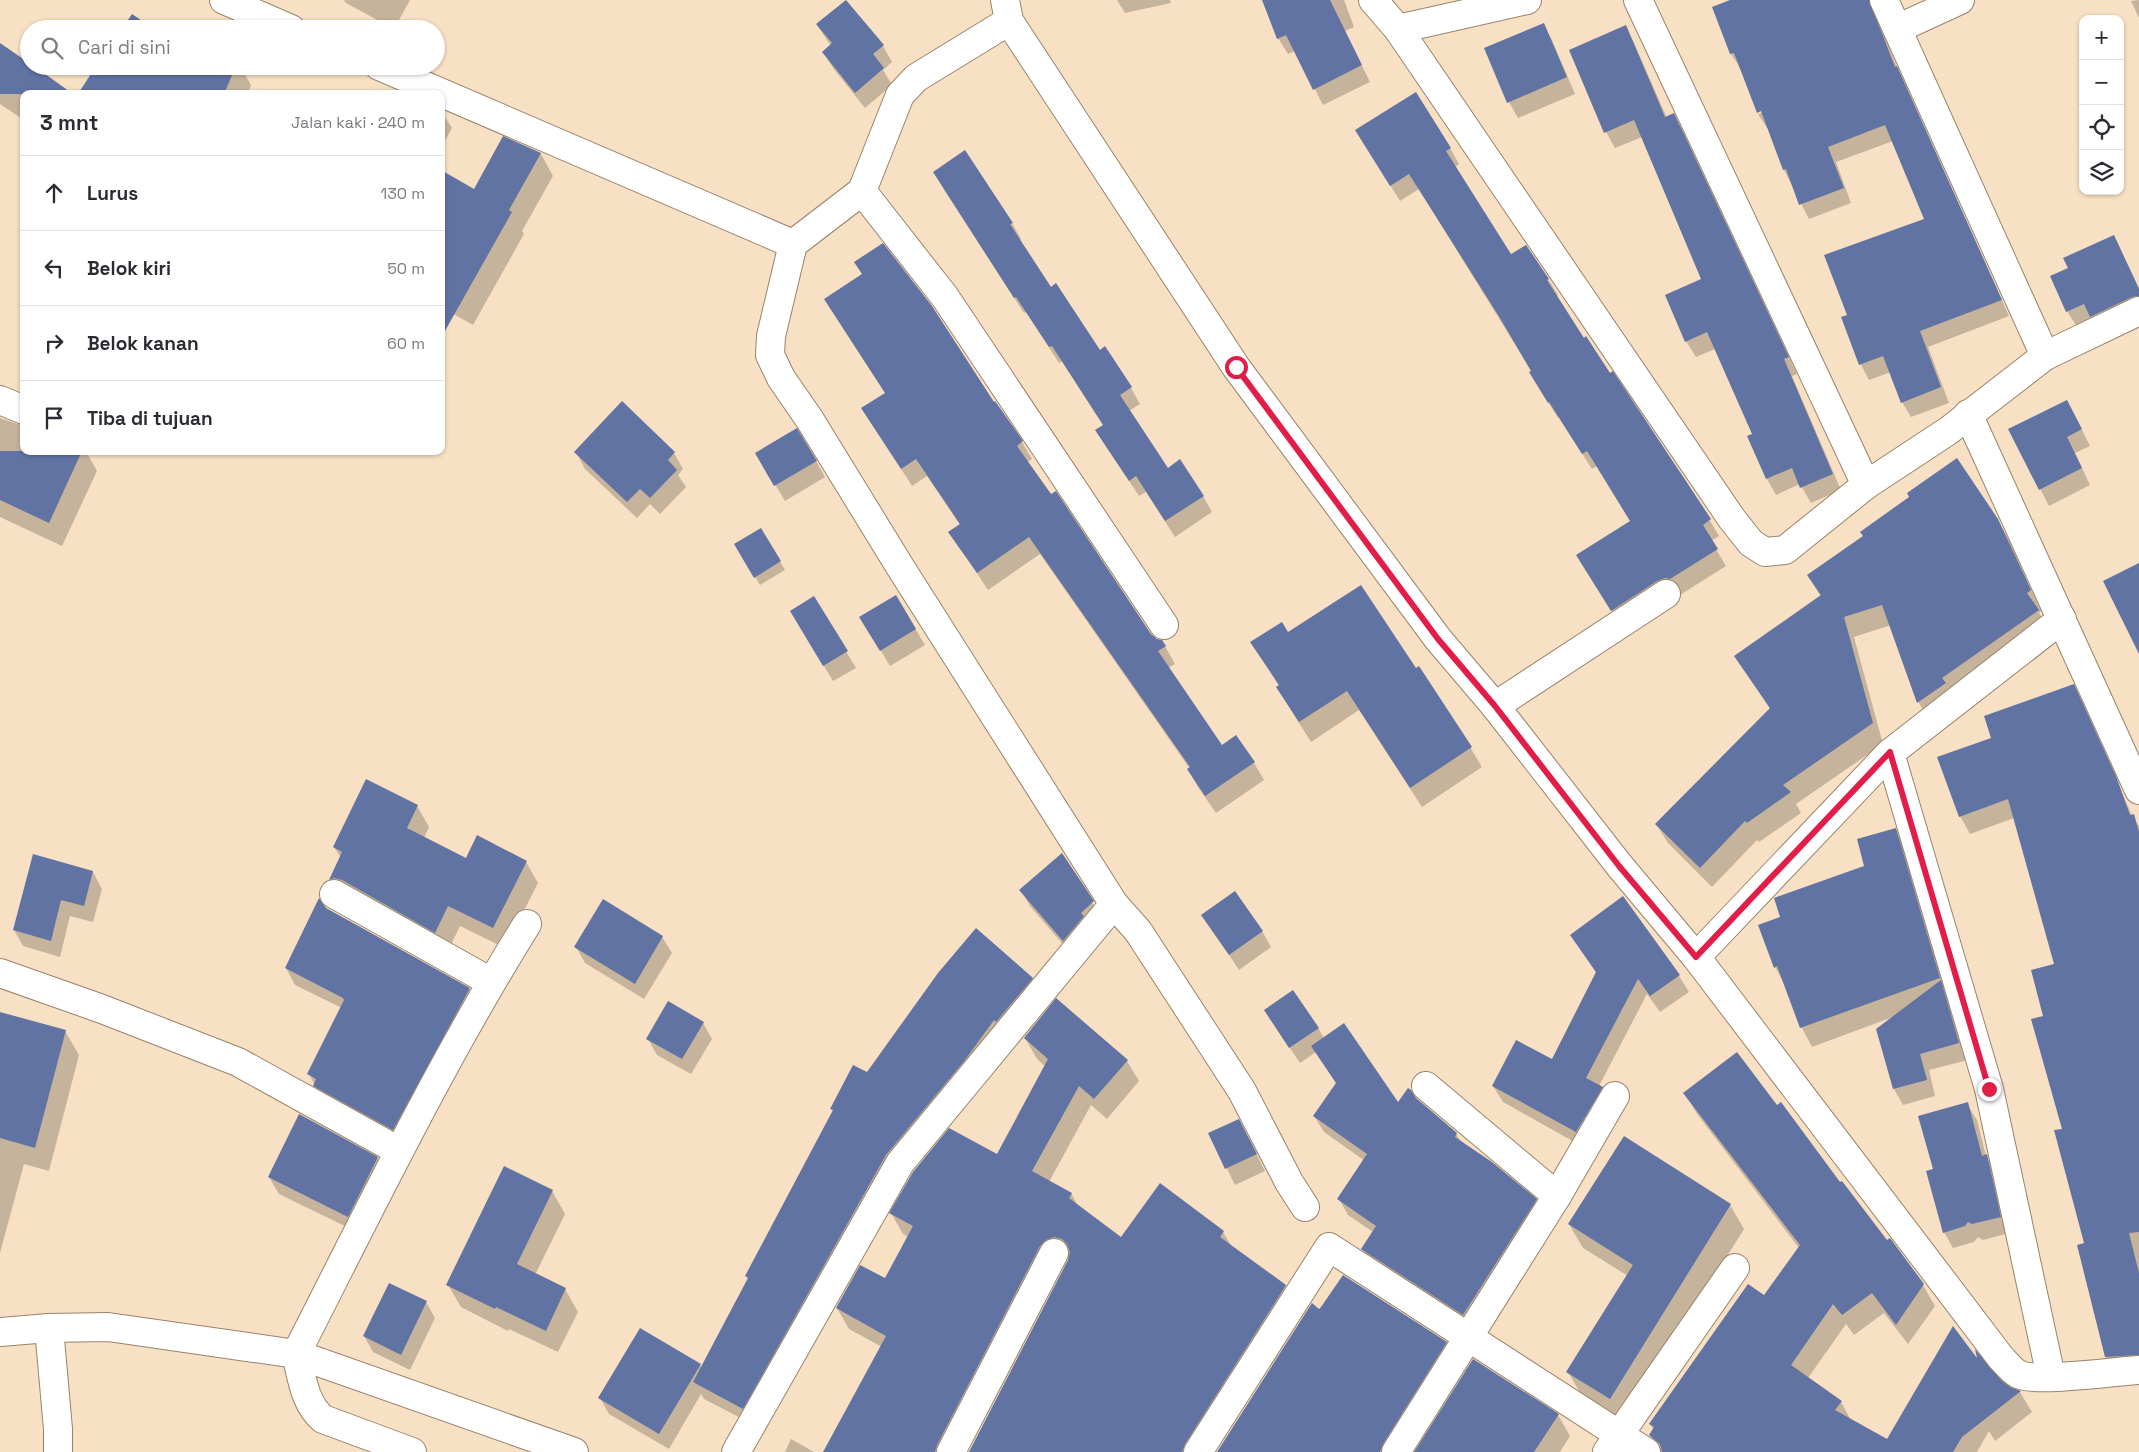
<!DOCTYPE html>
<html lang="id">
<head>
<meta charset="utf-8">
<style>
	:root { --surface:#fff; --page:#f2f2f3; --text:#2b2b33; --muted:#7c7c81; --line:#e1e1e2 }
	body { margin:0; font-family:"Space Grotesk",sans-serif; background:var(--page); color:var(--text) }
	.controls { position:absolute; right:15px; top:15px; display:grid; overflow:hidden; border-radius:10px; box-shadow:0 1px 4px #0004 }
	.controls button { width:45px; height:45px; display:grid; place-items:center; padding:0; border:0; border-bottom:1px solid var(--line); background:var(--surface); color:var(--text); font:25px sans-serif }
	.stop { position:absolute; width:15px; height:15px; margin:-11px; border:4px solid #e11d48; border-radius:50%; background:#fff }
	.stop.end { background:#e11d48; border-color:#fff; box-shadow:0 1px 5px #0008 }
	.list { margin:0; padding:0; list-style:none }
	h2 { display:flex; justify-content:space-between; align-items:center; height:65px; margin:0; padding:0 20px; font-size:21px }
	h2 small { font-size:16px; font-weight:400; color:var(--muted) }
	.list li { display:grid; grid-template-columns:32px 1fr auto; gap:15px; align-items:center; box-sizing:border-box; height:75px; padding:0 20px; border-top:1px solid var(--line) }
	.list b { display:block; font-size:19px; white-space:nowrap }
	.list em { font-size:16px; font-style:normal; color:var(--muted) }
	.icon { flex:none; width:28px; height:28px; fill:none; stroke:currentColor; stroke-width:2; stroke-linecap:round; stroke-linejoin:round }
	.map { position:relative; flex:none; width:2139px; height:1452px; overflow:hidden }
	.search { position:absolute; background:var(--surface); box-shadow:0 1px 4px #0004; left:20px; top:20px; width:425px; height:55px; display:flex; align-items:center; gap:12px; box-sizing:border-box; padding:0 18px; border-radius:28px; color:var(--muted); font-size:19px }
	.panel { position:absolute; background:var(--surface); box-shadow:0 1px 4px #0004; left:20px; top:90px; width:425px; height:365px; border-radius:10px }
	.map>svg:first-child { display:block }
	.shadow { fill:#0003 }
	.building { fill:#6173a3 }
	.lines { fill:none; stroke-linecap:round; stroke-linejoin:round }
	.minor-casing { stroke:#998369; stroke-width:30 }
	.minor { stroke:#fff; stroke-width:28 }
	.route { stroke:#e11d48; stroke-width:6 }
</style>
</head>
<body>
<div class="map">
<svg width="2139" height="1452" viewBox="0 0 2139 1452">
	<rect width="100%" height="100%" fill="#f8e0c4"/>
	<!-- shadow -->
	<g class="shadow">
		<path d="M344,0H410L394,29L346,3Z"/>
		<path d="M1117,0H1170L1171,3L1125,13Z"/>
		<path d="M1263,0H1344L1354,27L1345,31L1370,82L1323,105L1295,51L1288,54L1278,38Z"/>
		<path d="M1733,0H1870L1899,72L2009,316L1928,347L1949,403L1911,417L1902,402L1891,372L1869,380L1861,365L1843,318L1849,315L1925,219L1893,141L1836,162L1851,203L1809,219L1784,170L1768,127L1767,128L1758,114L1767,110L1758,111V113L1741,69L1731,54L1714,8Z"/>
		<path d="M2139,0V18L2131,1Z"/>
		<path d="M196,22L211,29H193Z"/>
		<path d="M1543,24L1552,40L1575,94L1518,118L1509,102Z"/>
		<path d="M817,25L883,46L892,62L883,70L892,85L865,108L833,68L823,52L831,46Z"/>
		<path d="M1625,27L1634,43L1667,118L1673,115L1683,131L1797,374L1792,376L1841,490L1811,503L1800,484L1776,495L1767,479L1749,436L1753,434L1715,349L1696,357L1686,341L1702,280L1642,137L1615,148L1606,132Z"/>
		<path d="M0,47L24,94V120L0,104Z"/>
		<path d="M98,66H240L251,85L248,94H79Z"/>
		<path d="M392,90L401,94H390Z"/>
		<path d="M441,111L452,128L441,148Z"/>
		<path d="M504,138L541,154L553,176L522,231L524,234L473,325L441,307L474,191Z"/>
		<path d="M1366,146L1450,148L1459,164L1455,167L1510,256L1526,246L1548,279L1558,295L1556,296L1583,340L1685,479L1719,536L1711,541L1726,566L1680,595L1674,594L1622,626L1587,571L1631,521L1597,466L1592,469L1559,417L1558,418L1540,389L1532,372L1419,189L1400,201Z"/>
		<path d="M943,188L1012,223L1021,239L1019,241L1050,289L1100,352L1105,348L1131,388L1140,404L1129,411L1168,469L1203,496L1212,512L1175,537L1146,492L1139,496L1106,446L1104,426L1062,361L1059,363L1026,312L1024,313Z"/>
		<path d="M2114,236L2139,288V314L2077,327L2067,311L2070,269Z"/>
		<path d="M825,300L993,404L1022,442L1032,459L1027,463L1150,634L1165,646L1175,664L1168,668L1222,747L1254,763L1264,780L1216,813L1198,787L1188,770L1190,769L1040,554L988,590L950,532L960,525L927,476L912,486L863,409L886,394Z"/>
		<path d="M0,418L24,426V451H86L97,471L62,546L0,517Z"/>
		<path d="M2076,418L2090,446L2075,453L2090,485L2049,506L2010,430Z"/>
		<path d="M576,452L674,453L683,469L678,475L686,487L660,514L650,504L637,518L585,469Z"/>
		<path d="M757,454L816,461L825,477L785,501Z"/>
		<path d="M1997,519L2009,540L2041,611L2039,613L2049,630L1930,722L1919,703L1891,625L1854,637L1883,744L1796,804L1801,813L1759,842L1757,840L1712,887L1668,843L1656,824L1770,709L1735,656L1821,597L1808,576Z"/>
		<path d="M761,530L785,570L760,585L736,545Z"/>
		<path d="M896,596L925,645L890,666L861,617Z"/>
		<path d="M814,598L856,668L833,681L791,611Z"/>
		<path d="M1288,634L1415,669L1470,747L1482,767L1422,807L1359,710L1311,742L1289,707L1277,687L1279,686L1252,642Z"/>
		<path d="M2073,685L2083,703L2132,816L2139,826V1373L2116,1375L2106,1357L2079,1246L2085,1244L2044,1017L2055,965L2014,818L1970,834L1960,816L1993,738Z"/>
		<path d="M417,806L429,827L424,838L466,860L526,862L538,883L505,948L460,926L447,953L342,900L330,880L341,858L334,847Z"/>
		<path d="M1895,830L1906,849L1968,1060L1929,1070L1935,1096L1903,1105L1894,1089L1878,1030L1893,1017L1812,1047L1802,1028L1786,987L1775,967L1782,917L1866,867Z"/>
		<path d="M1062,855L1102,918L1073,956L1030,906L1021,890Z"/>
		<path d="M93,872L102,889L93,922L70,916L60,957L23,946L14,930Z"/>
		<path d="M1623,898L1679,976L1689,992L1660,1012L1647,994L1599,1086L1602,1088L1611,1104L1585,1148L1503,1102L1493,1086L1552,1060L1597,974L1571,935Z"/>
		<path d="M603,901L662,937L672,953L644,999L585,963L576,947Z"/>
		<path d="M326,909L469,989L479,1005L402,1145L324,1102L309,1074L342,1008L295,985L286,968Z"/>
		<path d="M1203,915L1262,931L1271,947L1239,970Z"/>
		<path d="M1032,978L1041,995L895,1172L752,1424L704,1399L701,1394L669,1449L609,1414L600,1398L700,1365L702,1369L749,1280L746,1276L834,1112L832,1109L867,1074Z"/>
		<path d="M1265,1011L1318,1028L1324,1038L1398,1104L1415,1099L1456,1134L1462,1143L1536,1200L1545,1216L1473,1330L1371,1265L1362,1249L1373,1232L1348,1215L1339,1199L1365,1161L1324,1132L1314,1116L1337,1084L1316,1052L1300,1063Z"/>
		<path d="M0,1023L65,1031L79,1055L49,1171L24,1164L0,1253Z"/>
		<path d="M703,1023L712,1039L691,1074L657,1055L648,1039Z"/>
		<path d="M1025,1038L1127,1061L1139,1081L1107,1119L1091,1105L1049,1182L1071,1193L1079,1208L1121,1239L1223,1232L1232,1247L1285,1286L1297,1306L1204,1452H970L1069,1259L1065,1258L956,1452H825L882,1347L849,1329L837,1308L885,1280L908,1237L903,1234L891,1213L998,1156L1046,1067L1037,1059Z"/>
		<path d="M1685,1093L1776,1107L1923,1285L1935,1306L1908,1344L1884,1313L1854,1335L1846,1324L1808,1378L1841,1402L1851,1420L1887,1441L1980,1364L2009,1389L2020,1392L2032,1412L1995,1441L1989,1431L1977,1452H1660L1650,1435L1654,1430L1650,1424L1764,1297L1799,1248L1697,1114Z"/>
		<path d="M1967,1104L1977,1120L1986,1156L1996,1172L2009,1233L1983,1240L1978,1237L1974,1242L1953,1248L1944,1232L1935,1170Z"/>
		<path d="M1210,1134L1248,1137L1265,1171L1235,1185Z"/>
		<path d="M377,1158L387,1174L357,1232L279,1194L269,1177Z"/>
		<path d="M552,1191L565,1214L535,1275L565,1289L578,1312L558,1352L509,1329L508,1331L461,1307L448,1285Z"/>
		<path d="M1730,1205L1744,1229L1624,1422L1582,1396L1568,1372L1628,1276L1583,1248L1569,1224Z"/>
		<path d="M426,1302L435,1318L410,1370L373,1352L364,1336Z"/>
		<path d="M1319,1310L1446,1343L1458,1364L1402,1452H1218Z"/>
		<path d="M1473,1361L1558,1415L1570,1436L1560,1452H1416Z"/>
		<path d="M791,1439L814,1452H785Z"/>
	</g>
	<!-- building -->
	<g class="building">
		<path d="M846,0L884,45L873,54L884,68L855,93L822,52L832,43L816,24Z"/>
		<path d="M1262,0H1330L1362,65L1313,90L1286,35L1277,39Z"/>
		<path d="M1730,0H1869L1895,67L1897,66L2002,300L1920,331L1941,387L1901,403L1883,356L1859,365L1841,317L1847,315L1824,255L1924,219L1885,125L1828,147L1844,188L1799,205L1786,169L1783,170L1761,111L1757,113L1734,53L1730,54L1712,7Z"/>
		<path d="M132,14L154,29H122Z"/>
		<path d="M1544,23L1567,77L1507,103L1484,48Z"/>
		<path d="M1626,25L1665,117L1674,113L1789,357L1784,359L1833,474L1800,488L1792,468L1766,479L1747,436L1752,434L1707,332L1685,342L1665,295L1701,279L1634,120L1604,133L1569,50Z"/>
		<path d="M0,43L29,63V66H34L73,94H0Z"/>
		<path d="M96,66H236L224,94H78Z"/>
		<path d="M1416,92L1451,148L1446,151L1511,254L1526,245L1549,279L1547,280L1584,338L1586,336L1610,373L1613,371L1711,519L1703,525L1718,549L1670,579L1665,578L1657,581L1611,611L1576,555L1630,521L1587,451L1582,454L1549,402L1548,403L1529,372L1531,371L1500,318L1409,174L1390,186L1355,130Z"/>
		<path d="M503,136L541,153L509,210L512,212L441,338V170L474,189Z"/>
		<path d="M965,150L1013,223L1010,224L1051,287L1056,283L1100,350L1105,346L1132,387L1120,395L1168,468L1180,459L1204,496L1165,521L1136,476L1129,481L1095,430L1103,425L1052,346L1049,347L1016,297L1014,298L933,172Z"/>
		<path d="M2114,235L2139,289V296L2132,297L2090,317L2084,304L2066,312L2050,276L2068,268L2063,258Z"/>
		<path d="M883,243L932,306L994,402L995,401L1023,441L1017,446L1051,494L1056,491L1151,634L1157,639L1162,640L1166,646L1158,651L1222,745L1236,735L1255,762L1205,796L1187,769L1190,767L1029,537L977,573L948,532L960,524L916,459L901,469L861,408L885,393L824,299L862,274L854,262Z"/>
		<path d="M2067,400L2082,429L2067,437L2082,468L2039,490L2008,429Z"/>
		<path d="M622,401L675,452L668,460L677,470L650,498L640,489L627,502L574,452Z"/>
		<path d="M797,428L817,461L774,486L755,453Z"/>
		<path d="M0,451H82L49,523L0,500Z"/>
		<path d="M1957,458L1998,519L2031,590L2027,593L2039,610L1942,678L1946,683L1917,703L1882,605L1844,617L1873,723L1783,785L1791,792L1747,823L1745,821L1700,868L1655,824L1770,708L1734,656L1821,595L1807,575L1863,536L1860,532L1909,497L1907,493Z"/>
		<path d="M761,528L781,561L754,578L734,544Z"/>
		<path d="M2139,563V654L2103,581Z"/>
		<path d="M1361,585L1416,668L1419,666L1472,747L1410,788L1347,691L1299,722L1276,687L1279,685L1250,642L1282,622L1288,632Z"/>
		<path d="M896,595L916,629L880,651L859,617Z"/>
		<path d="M814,596L848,651L823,666L790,611Z"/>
		<path d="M2074,684L2116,776L2130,815L2134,814L2139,832V1232L2129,1233L2139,1273V1355L2105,1357L2077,1245L2084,1243L2054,1130L2062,1129L2031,1019L2043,1016L2031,970L2054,964L2008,799L1959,817L1937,757L1991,738L1984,716Z"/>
		<path d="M366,779L418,805L407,828L466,858L477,835L527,861L493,928L448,906L435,933L342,880L334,878L329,880L342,852L333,847Z"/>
		<path d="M1896,828L1940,978L1800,1028L1777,966L1774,968L1758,925L1780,917L1774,898L1864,866L1857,839Z"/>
		<path d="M1062,853L1094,901L1081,913L1084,916L1063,941L1019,890Z"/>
		<path d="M33,854L93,871L84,906L61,900L51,941L13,930Z"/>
		<path d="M1235,891L1263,931L1229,955L1201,915Z"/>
		<path d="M1623,896L1680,975L1650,996L1638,979L1586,1078L1603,1087L1576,1132L1492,1086L1516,1040L1552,1059L1596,972L1570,935Z"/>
		<path d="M319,898L326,908L470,988L393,1130L313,1086L316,1079L307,1074L344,1000L343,998L285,968Z"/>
		<path d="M603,899L663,936L635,984L574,947Z"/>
		<path d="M976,928L1033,978L996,1022L994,1020L965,1060L886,1155L743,1409L693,1382L748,1278L745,1276L833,1110L830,1109L853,1065L867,1072L938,973Z"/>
		<path d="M1941,980L1959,1043L1920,1054L1927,1080L1893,1089L1876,1029Z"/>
		<path d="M1293,990L1319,1028L1289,1048L1264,1010Z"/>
		<path d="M1056,998L1128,1060L1094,1099L1079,1086L1032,1171L1072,1193L1069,1198L1121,1237L1160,1183L1224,1231L1220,1237L1286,1285L1185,1444L1182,1452H969L1068,1260L1070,1252L1067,1244L1062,1239L1054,1237L1046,1240L1040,1246L937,1445L935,1452H823L886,1336L836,1308L860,1265L885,1278L913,1226L889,1213L913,1172L949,1128L997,1154L1048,1059L1024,1038Z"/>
		<path d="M668,1001L704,1022L682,1059L646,1039Z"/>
		<path d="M0,1012L66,1030L35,1148L0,1138Z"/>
		<path d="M1344,1023L1398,1102L1408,1088L1411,1090L1416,1098L1457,1133L1455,1137L1492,1162L1537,1199L1463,1315L1361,1249L1376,1226L1337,1199L1367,1154L1313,1116L1336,1083L1311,1046Z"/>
		<path d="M1737,1052L1777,1105L1781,1102L1840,1182L1842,1181L1887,1240L1890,1238L1924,1284L1896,1325L1872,1293L1842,1315L1833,1304L1791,1365L1842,1401L1835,1410L1887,1439L1953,1326L1977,1358L1975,1349L2001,1380L2010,1387L2021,1391L1962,1437L1953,1452H1662L1660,1444L1649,1435L1654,1427L1649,1424L1748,1284L1764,1295L1800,1245L1683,1093Z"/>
		<path d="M1968,1102L1982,1156L1987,1154L2001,1217L1972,1224L1968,1222L1965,1226L1943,1233L1926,1171L1933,1169L1918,1116Z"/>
		<path d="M299,1114L378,1157L348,1217L268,1177Z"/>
		<path d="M1239,1119L1257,1154L1225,1169L1208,1133Z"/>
		<path d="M1624,1136L1731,1204L1610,1399L1566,1372L1633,1265L1568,1224Z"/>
		<path d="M504,1166L553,1190L517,1264L566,1288L546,1331L496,1307L495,1309L446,1285Z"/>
		<path d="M1343,1275L1447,1342L1383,1444L1380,1452H1217L1312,1303L1319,1309L1321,1307Z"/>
		<path d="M389,1283L427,1301L401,1355L363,1336Z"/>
		<path d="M640,1328L701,1364L659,1434L598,1398Z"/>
		<path d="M1473,1359L1559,1414L1534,1452H1414Z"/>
	</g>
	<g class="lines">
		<defs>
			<g id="minor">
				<path d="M224,0L291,29"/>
				<path d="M1373,0L1398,29L1732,519L1751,543L1765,552L1785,550L1866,485L1948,431L2045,356L2139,311"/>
				<path d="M1638,0L1866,485"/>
				<path d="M1884,0L2045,356"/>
				<path d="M1009,21L1236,367L1438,639L1495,706L1619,865L1696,957L2001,1358C2006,1363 2012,1371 2018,1374C2034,1383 2117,1371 2139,1370"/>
				<path d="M1398,29L1527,0"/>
				<path d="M1897,29L1960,0"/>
				<path d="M379,66L793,244L862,191L900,95L916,78L1009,21L1005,0"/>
				<path d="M862,191L945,297L1164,625"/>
				<path d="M793,244L771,336L770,355L781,378L810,420L899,565L1114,904L1138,931L1242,1091L1289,1182L1305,1207"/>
				<path d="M0,400L24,410"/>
				<path d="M1968,414L2139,790"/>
				<path d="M1495,706L1666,594"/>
				<path d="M1890,753L1989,1089L2051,1377"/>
				<path d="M334,894L491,982"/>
				<path d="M1696,957L1890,753L2062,619"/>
				<path d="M0,973L102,1009L238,1062L399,1151"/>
				<path d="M1557,1196L1615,1096"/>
				<path d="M49,1328L58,1429V1452"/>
				<path d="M0,1332L49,1328L108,1327L296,1354L574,1452"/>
				<path d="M412,1452L323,1419C304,1403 302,1377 296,1354C370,1209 441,1062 527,924"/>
				<path d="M736,1452L900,1163L1114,904"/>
				<path d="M951,1452L1054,1253"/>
				<path d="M1198,1452L1329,1247L1646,1452"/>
				<path d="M1396,1452L1557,1196L1426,1086"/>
				<path d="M1607,1452L1735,1268"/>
			</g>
		</defs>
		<!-- minor casing -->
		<use href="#minor" class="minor-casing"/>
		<!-- minor -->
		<use href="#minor" class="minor"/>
	</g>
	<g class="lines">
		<!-- route -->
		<path class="route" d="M1236,367L1438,639L1495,706L1619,866L1696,957L1890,752L1989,1089"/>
	</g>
</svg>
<div class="controls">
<button>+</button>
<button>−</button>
<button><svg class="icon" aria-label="locate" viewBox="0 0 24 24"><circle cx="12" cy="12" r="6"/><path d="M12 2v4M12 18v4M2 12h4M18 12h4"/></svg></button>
<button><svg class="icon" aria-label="layers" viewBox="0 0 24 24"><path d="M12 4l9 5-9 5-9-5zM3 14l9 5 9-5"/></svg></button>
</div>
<div class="stop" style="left:1236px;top:367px"></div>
<div class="stop end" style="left:1989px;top:1089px"></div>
<div class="search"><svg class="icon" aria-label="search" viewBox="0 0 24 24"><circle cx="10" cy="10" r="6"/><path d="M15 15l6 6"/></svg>Cari di sini</div>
<section class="panel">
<h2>3 mnt<small>Jalan kaki · 240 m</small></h2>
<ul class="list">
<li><svg class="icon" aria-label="ahead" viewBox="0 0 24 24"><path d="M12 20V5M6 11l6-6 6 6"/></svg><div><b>Lurus</b></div><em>130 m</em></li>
<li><svg class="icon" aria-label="left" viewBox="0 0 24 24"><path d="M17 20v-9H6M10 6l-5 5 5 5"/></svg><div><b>Belok kiri</b></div><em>50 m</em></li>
<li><svg class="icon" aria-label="right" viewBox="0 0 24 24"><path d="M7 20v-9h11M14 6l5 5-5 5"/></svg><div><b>Belok kanan</b></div><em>60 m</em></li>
<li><svg class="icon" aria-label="arrive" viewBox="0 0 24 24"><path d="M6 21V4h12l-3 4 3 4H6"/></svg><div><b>Tiba di tujuan</b></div></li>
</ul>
</section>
</div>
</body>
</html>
